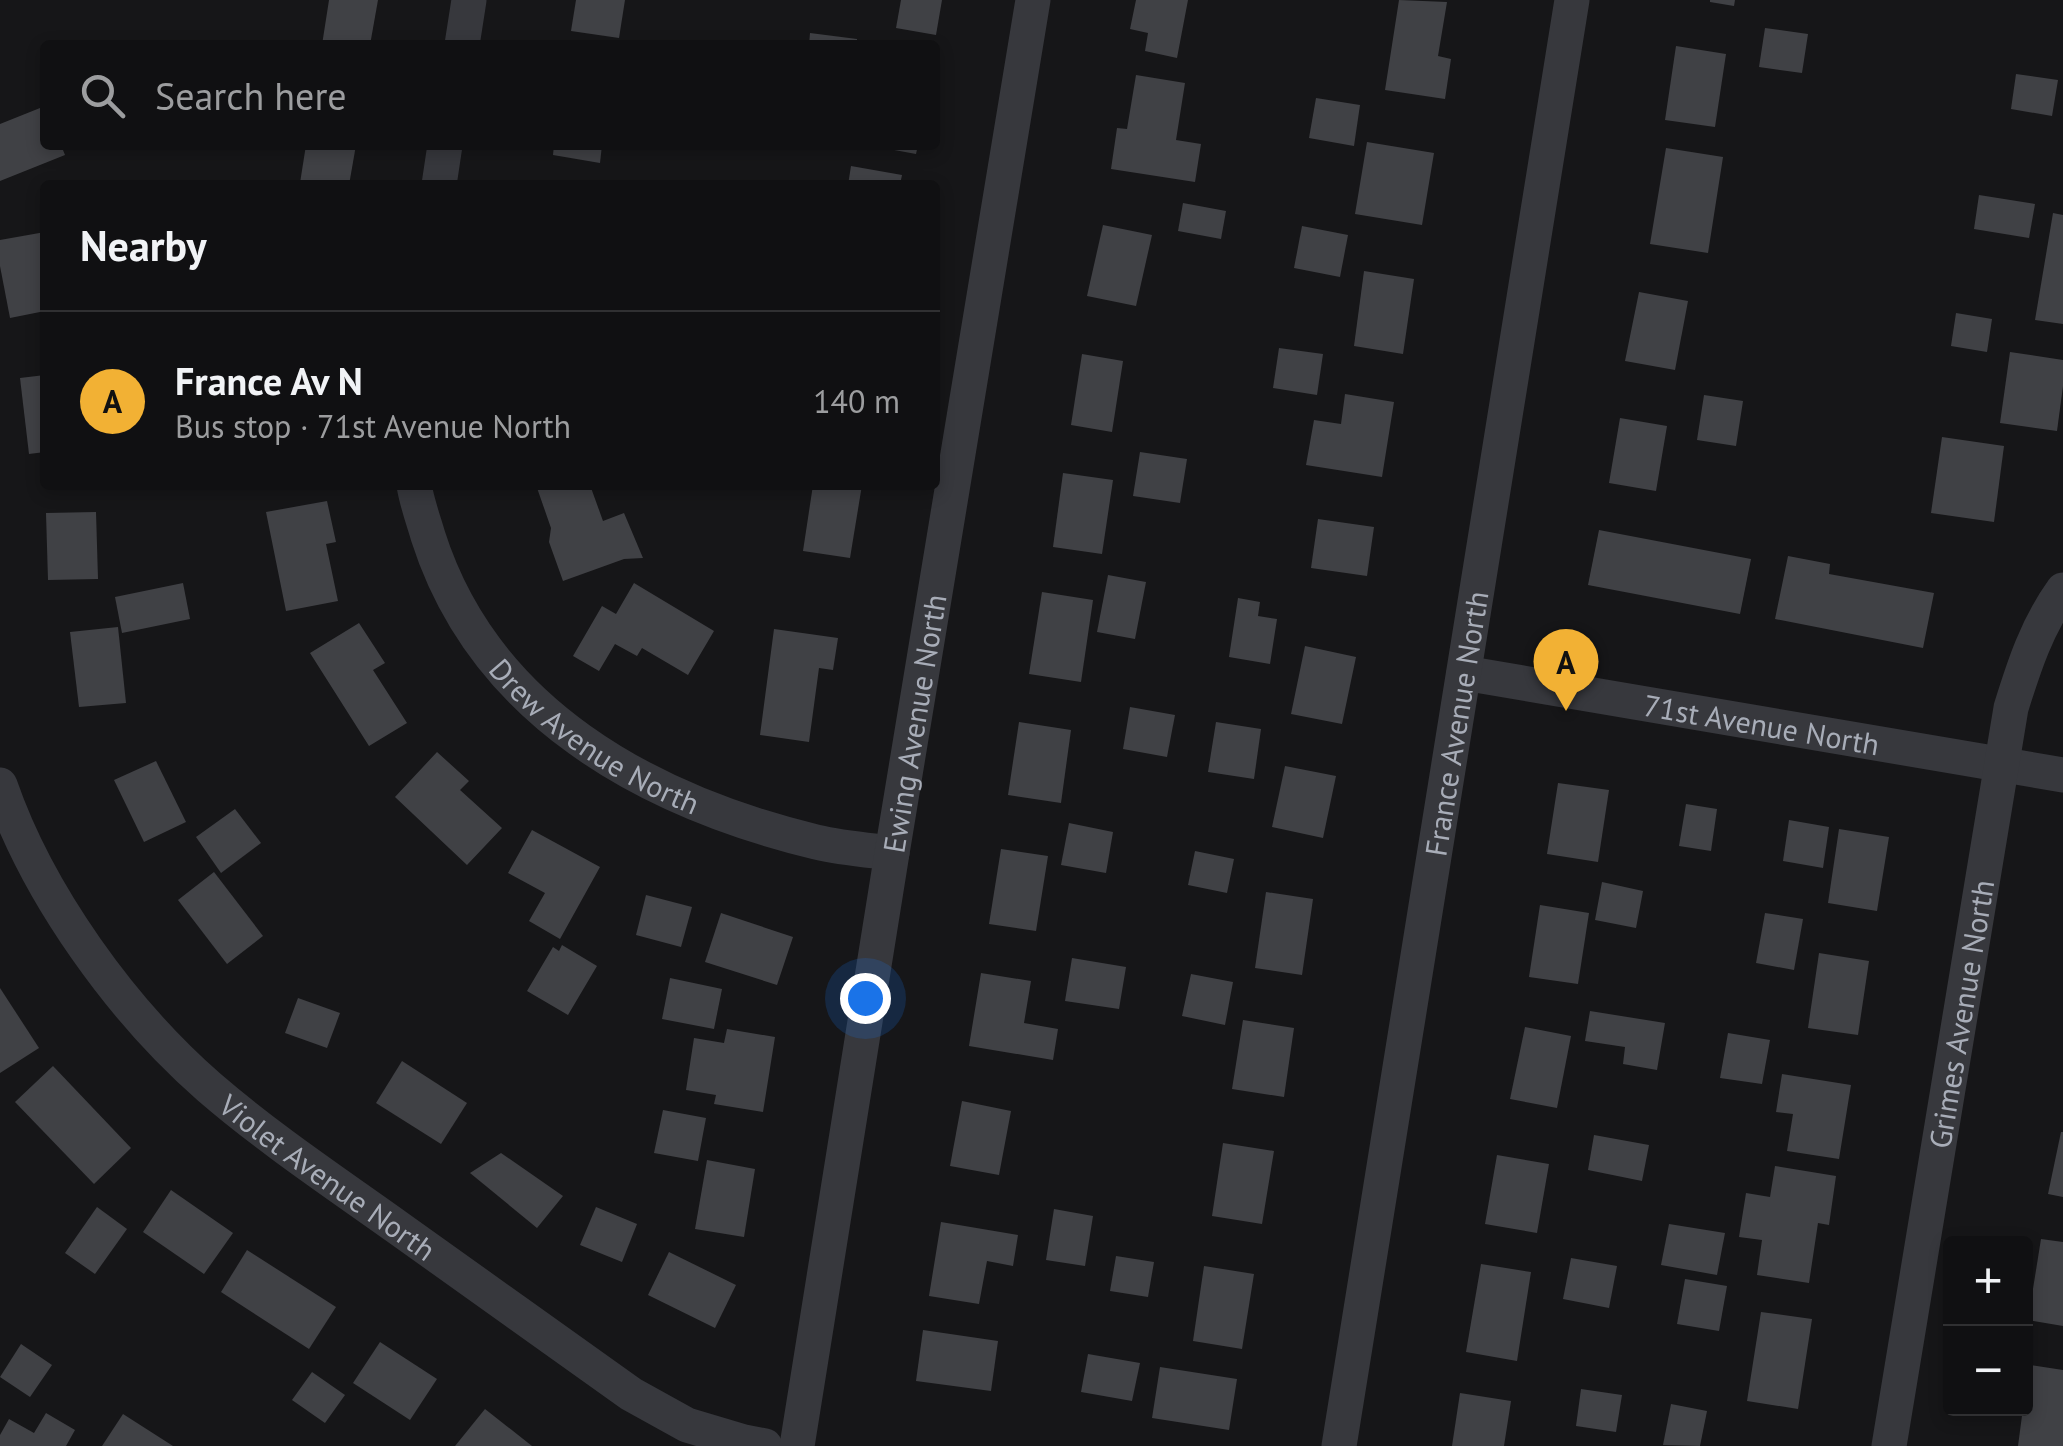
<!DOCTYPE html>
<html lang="en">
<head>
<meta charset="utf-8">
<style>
	:root { --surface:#101012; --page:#19191b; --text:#f1f3f6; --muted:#9c9d9f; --line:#303032; --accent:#f2b134 }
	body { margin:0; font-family:"PT Sans",sans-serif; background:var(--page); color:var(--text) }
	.controls { position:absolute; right:30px; bottom:30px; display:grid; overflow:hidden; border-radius:10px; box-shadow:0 5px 15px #0003 }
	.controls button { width:90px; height:90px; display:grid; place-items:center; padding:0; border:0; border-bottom:2px solid var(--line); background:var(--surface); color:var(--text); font:50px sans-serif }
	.you { position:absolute; left:865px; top:998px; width:35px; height:35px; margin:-25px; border:8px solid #fff; border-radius:50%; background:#1a73e8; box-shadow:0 0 0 15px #1a73e833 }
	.badge { display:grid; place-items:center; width:65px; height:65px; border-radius:50%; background:var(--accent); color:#111; font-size:32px; font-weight:700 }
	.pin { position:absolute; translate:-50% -82px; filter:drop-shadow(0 2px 5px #0008) }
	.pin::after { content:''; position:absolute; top:52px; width:35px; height:30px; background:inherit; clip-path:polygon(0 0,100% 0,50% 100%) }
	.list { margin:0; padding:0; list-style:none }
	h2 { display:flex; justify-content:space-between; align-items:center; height:130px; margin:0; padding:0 40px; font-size:42px }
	h2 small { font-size:32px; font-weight:400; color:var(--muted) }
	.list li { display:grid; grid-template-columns:65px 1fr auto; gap:30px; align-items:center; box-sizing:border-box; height:180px; padding:0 40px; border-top:2px solid var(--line) }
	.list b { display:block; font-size:38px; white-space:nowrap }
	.list p { margin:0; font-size:32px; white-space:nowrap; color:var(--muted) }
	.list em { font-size:32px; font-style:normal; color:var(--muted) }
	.icon { flex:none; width:55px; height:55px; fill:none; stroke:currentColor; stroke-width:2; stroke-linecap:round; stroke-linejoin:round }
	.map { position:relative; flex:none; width:2063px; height:1446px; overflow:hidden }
	.search { position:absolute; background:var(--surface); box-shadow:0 5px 15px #0003; left:40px; top:40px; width:900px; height:110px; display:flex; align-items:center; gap:25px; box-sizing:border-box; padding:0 35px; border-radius:10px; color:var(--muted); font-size:38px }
	.panel { position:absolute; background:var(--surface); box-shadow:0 5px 15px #0003; left:40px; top:180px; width:900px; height:310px; border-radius:10px }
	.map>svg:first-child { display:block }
	.building { fill:#404145 }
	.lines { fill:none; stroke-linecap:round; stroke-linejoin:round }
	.minor { stroke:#37383d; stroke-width:35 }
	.labels { text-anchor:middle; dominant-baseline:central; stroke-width:9; stroke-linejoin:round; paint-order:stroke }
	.street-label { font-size:30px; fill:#a8adb8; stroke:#111113 }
</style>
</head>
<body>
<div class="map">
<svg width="2063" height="1446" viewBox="0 0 2063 1446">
	<rect width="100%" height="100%" fill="#161618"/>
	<!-- building -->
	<g class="building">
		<path d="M329,0H378L370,45H322Z"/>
		<path d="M576,0H625L619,38L571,31Z"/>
		<path d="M901,0H942L936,35L896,28Z"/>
		<path d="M1136,0H1188L1177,58L1145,51L1148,33L1130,29Z"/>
		<path d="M1399,0L1447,2L1438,56L1451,59L1445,99L1385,90Z"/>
		<path d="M1710,0H1735L1734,6L1710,2Z"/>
		<path d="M1765,28L1808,34L1802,73L1759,67Z"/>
		<path d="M810,33L857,39V45H809Z"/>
		<path d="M1676,46L1726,54L1715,127L1665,120Z"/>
		<path d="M2016,74L2058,80L2052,116L2011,109Z"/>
		<path d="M1136,75L1185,83L1176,140L1201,144L1195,182L1111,169L1117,128L1127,129Z"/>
		<path d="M1316,98L1360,105L1354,146L1309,138Z"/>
		<path d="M45,106V145H61L65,155L0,181V124Z"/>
		<path d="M1367,142L1434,153L1422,225L1355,214Z"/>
		<path d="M306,145H356L349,185L300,183Z"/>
		<path d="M554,145H602L600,163L553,155Z"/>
		<path d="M878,145H918L916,154L878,147Z"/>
		<path d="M1666,148L1723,157L1708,253L1650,244Z"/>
		<path d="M851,166L902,175L900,185H848Z"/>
		<path d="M1979,195L2035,204L2029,238L1974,229Z"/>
		<path d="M1183,203L1226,211L1221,239L1178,231Z"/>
		<path d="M2053,213L2063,215V324L2035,320Z"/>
		<path d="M1103,225L1152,235L1136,306L1087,296Z"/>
		<path d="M1302,226L1348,235L1340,277L1294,268Z"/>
		<path d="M45,232V311L10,318L0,266V240Z"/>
		<path d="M1364,271L1414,279L1403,354L1354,346Z"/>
		<path d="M1639,292L1688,301L1675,370L1625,361Z"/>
		<path d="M1956,313L1992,319L1987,352L1951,346Z"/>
		<path d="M1279,348L1323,354L1317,395L1273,388Z"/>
		<path d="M2010,352L2063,360V386L2057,431L2000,423Z"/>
		<path d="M1082,354L1123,361L1112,432L1071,425Z"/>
		<path d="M45,375V452L29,454L20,378Z"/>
		<path d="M1345,394L1394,402L1382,477L1306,465L1314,420L1341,424Z"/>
		<path d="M1704,395L1743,401L1736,446L1697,440Z"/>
		<path d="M1620,418L1667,426L1656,491L1609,483Z"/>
		<path d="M1942,437L2004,446L1994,522L1931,513Z"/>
		<path d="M1140,452L1187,459L1180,503L1133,496Z"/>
		<path d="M1063,473L1113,480L1102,554L1053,547Z"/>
		<path d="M536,485H590L603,521L624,513L643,558L624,559L563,581L549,542L551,528Z"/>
		<path d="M813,485H862L850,558L803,551Z"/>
		<path d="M327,501L336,542L326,544L338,601L286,611L266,512Z"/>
		<path d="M96,512L98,579L48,580L46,513Z"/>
		<path d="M1318,519L1374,527L1367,576L1311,568Z"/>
		<path d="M1599,530L1751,559L1740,614L1588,585Z"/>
		<path d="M1788,556L1830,564L1829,574L1934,593L1923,648L1775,619Z"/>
		<path d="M1108,575L1146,582L1135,639L1097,632Z"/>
		<path d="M183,583L190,619L122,633L115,597Z"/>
		<path d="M634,583L714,631L688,675L642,648L637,656L615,644L599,671L573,656L602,606L616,614Z"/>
		<path d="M1042,592L1093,600L1081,682L1029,674Z"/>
		<path d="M1238,598L1260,602L1258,616L1277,619L1270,664L1229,657Z"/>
		<path d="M359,623L385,663L373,670L407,723L369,746L310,653Z"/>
		<path d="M118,627L126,703L79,707L70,632Z"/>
		<path d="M774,629L838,638L833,670L819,668L809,742L760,735Z"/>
		<path d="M1305,646L1356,657L1342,724L1291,714Z"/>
		<path d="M1130,707L1175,715L1167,757L1123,749Z"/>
		<path d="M1019,722L1071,730L1061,803L1008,795Z"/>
		<path d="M1216,722L1261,729L1254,779L1208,772Z"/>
		<path d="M437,752L469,781L460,790L502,828L467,865L395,797Z"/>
		<path d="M156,761L186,822L144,842L114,780Z"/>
		<path d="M1285,766L1336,776L1323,838L1272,827Z"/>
		<path d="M1558,783L1609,790L1598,862L1547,854Z"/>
		<path d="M1686,804L1717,809L1711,851L1679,846Z"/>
		<path d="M235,809L261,843L221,873L196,837Z"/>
		<path d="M1789,820L1829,827L1823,868L1783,861Z"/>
		<path d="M1069,823L1113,832L1106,873L1061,865Z"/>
		<path d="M1839,829L1889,837L1877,911L1828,903Z"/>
		<path d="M532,830L600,867L560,939L529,921L545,893L508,873Z"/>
		<path d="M1001,849L1048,856L1036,931L989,924Z"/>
		<path d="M1195,851L1234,859L1227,893L1188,885Z"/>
		<path d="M214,872L263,936L227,964L178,900Z"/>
		<path d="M1602,882L1643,891L1636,928L1595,920Z"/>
		<path d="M1266,892L1313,899L1302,975L1255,968Z"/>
		<path d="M646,895L692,907L681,947L636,935Z"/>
		<path d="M1540,905L1589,913L1578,984L1529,977Z"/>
		<path d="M721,913L793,937L777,985L705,962Z"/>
		<path d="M1765,913L1803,919L1794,970L1756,963Z"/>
		<path d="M562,945L597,966L568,1015L527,991L553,947L559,951Z"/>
		<path d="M1819,953L1869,961L1858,1035L1808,1028Z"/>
		<path d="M1072,958L1126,967L1119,1009L1065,1001Z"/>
		<path d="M981,973L1031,981L1024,1023L1058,1029L1053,1060L969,1046Z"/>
		<path d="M1191,974L1233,982L1225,1025L1182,1016Z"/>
		<path d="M670,978L722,989L714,1029L662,1019Z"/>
		<path d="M0,988L39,1048L0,1073Z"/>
		<path d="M298,998L340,1013L327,1048L285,1033Z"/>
		<path d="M1590,1011L1665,1023L1657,1070L1623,1064L1625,1047L1585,1041Z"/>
		<path d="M1243,1020L1294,1028L1284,1097L1232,1089Z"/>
		<path d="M1525,1027L1571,1036L1557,1108L1510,1099Z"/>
		<path d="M727,1029L775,1037L763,1112L714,1104L716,1095L686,1090L694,1038L724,1043Z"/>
		<path d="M1728,1033L1770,1040L1762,1084L1720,1078Z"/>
		<path d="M402,1061L467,1103L441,1144L376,1103Z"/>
		<path d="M53,1066L131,1148L94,1184L15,1102Z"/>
		<path d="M1782,1074L1851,1085L1839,1159L1787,1151L1793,1114L1776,1112Z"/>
		<path d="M962,1101L1011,1111L999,1175L950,1166Z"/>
		<path d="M663,1110L706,1118L698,1161L654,1153Z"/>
		<path d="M2061,1132H2063V1197L2048,1194Z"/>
		<path d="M1594,1135L1649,1145L1642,1181L1588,1170Z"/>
		<path d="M1223,1143L1274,1151L1262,1224L1212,1216Z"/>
		<path d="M501,1153L563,1196L537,1228L470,1173Z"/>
		<path d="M1497,1155L1549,1164L1537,1233L1485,1224Z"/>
		<path d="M707,1160L755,1169L744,1237L695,1229Z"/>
		<path d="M1775,1166L1836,1176L1829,1225L1818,1223L1809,1283L1757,1275L1762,1240L1739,1237L1746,1193L1770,1197Z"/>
		<path d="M171,1190L233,1233L204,1274L143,1232Z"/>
		<path d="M97,1207L127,1229L95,1274L65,1253Z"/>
		<path d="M596,1207L637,1224L622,1262L580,1245Z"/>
		<path d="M1054,1209L1093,1216L1085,1266L1046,1260Z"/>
		<path d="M941,1222L1018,1235L1013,1266L987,1261L979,1304L929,1296Z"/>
		<path d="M1669,1224L1725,1233L1717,1275L1661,1265Z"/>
		<path d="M2041,1239L2063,1242V1326L2028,1320Z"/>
		<path d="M247,1250L336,1307L309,1349L221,1292Z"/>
		<path d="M669,1252L736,1285L715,1328L648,1295Z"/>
		<path d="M1116,1256L1154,1262L1148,1297L1110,1291Z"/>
		<path d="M1571,1258L1617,1266L1609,1308L1563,1299Z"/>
		<path d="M1481,1264L1531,1272L1517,1361L1466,1352Z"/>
		<path d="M1204,1266L1254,1274L1242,1349L1193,1341Z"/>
		<path d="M1685,1279L1727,1286L1719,1331L1677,1324Z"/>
		<path d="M1761,1312L1812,1319L1798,1409L1747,1401Z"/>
		<path d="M923,1330L998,1341L991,1391L916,1381Z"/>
		<path d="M380,1342L437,1379L410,1420L353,1383Z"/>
		<path d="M21,1344L52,1365L30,1397L0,1377Z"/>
		<path d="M1088,1354L1140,1363L1132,1401L1081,1392Z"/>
		<path d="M2030,1365L2063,1370V1446H2018L2023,1408H2026Z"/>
		<path d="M1160,1367L1237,1379L1229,1430L1152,1418Z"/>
		<path d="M312,1372L345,1395L325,1423L292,1400Z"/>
		<path d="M1581,1389L1622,1395L1616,1432L1576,1426Z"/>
		<path d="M1460,1393L1511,1401L1504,1446H1452Z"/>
		<path d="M1671,1404L1707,1411L1700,1446L1663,1445Z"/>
		<path d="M485,1409L532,1446H455Z"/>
		<path d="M46,1413L75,1430L66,1446H0V1435L9,1419L34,1433Z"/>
		<path d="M123,1414L173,1446H102Z"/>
	</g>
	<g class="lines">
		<!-- minor -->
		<g class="minor">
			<path d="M462,45L469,0"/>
			<path d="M439,185L445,145"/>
			<path id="s1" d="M414,485C417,503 423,519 428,536C484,712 647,801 816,842C841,848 867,850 892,853"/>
			<path id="s2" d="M1464,673L2063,775"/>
			<path id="s3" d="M0,785C38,895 122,1011 209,1087C268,1138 334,1182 397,1227C475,1283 553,1338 631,1394L687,1425L744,1442L765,1446"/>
			<path id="s4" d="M797,1446L892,853L1033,0"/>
			<path id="s5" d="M1339,1446L1572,0"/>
			<path id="s6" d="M1889,1446L2011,708C2024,666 2037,626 2063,590"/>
		</g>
	</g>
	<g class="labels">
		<!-- street labels -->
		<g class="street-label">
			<text stroke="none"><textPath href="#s4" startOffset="732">Ewing Avenue North</textPath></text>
			<text stroke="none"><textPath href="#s5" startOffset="732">France Avenue North</textPath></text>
			<text stroke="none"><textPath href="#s2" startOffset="302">71st Avenue North</textPath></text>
			<text stroke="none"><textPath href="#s1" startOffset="322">Drew Avenue North</textPath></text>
			<text stroke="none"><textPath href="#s6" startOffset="438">Grimes Avenue North</textPath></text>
			<text stroke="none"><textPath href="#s3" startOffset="520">Violet Avenue North</textPath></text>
		</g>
	</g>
</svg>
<div class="controls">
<button>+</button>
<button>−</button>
</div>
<div class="you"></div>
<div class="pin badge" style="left:1566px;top:711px">A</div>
<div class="search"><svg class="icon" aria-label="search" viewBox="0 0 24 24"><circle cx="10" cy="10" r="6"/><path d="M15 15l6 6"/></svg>Search here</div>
<section class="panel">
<h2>Nearby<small></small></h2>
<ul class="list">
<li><span class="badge">A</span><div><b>France Av N</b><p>Bus stop · 71st Avenue North</p></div><em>140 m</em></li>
</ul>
</section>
</div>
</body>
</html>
